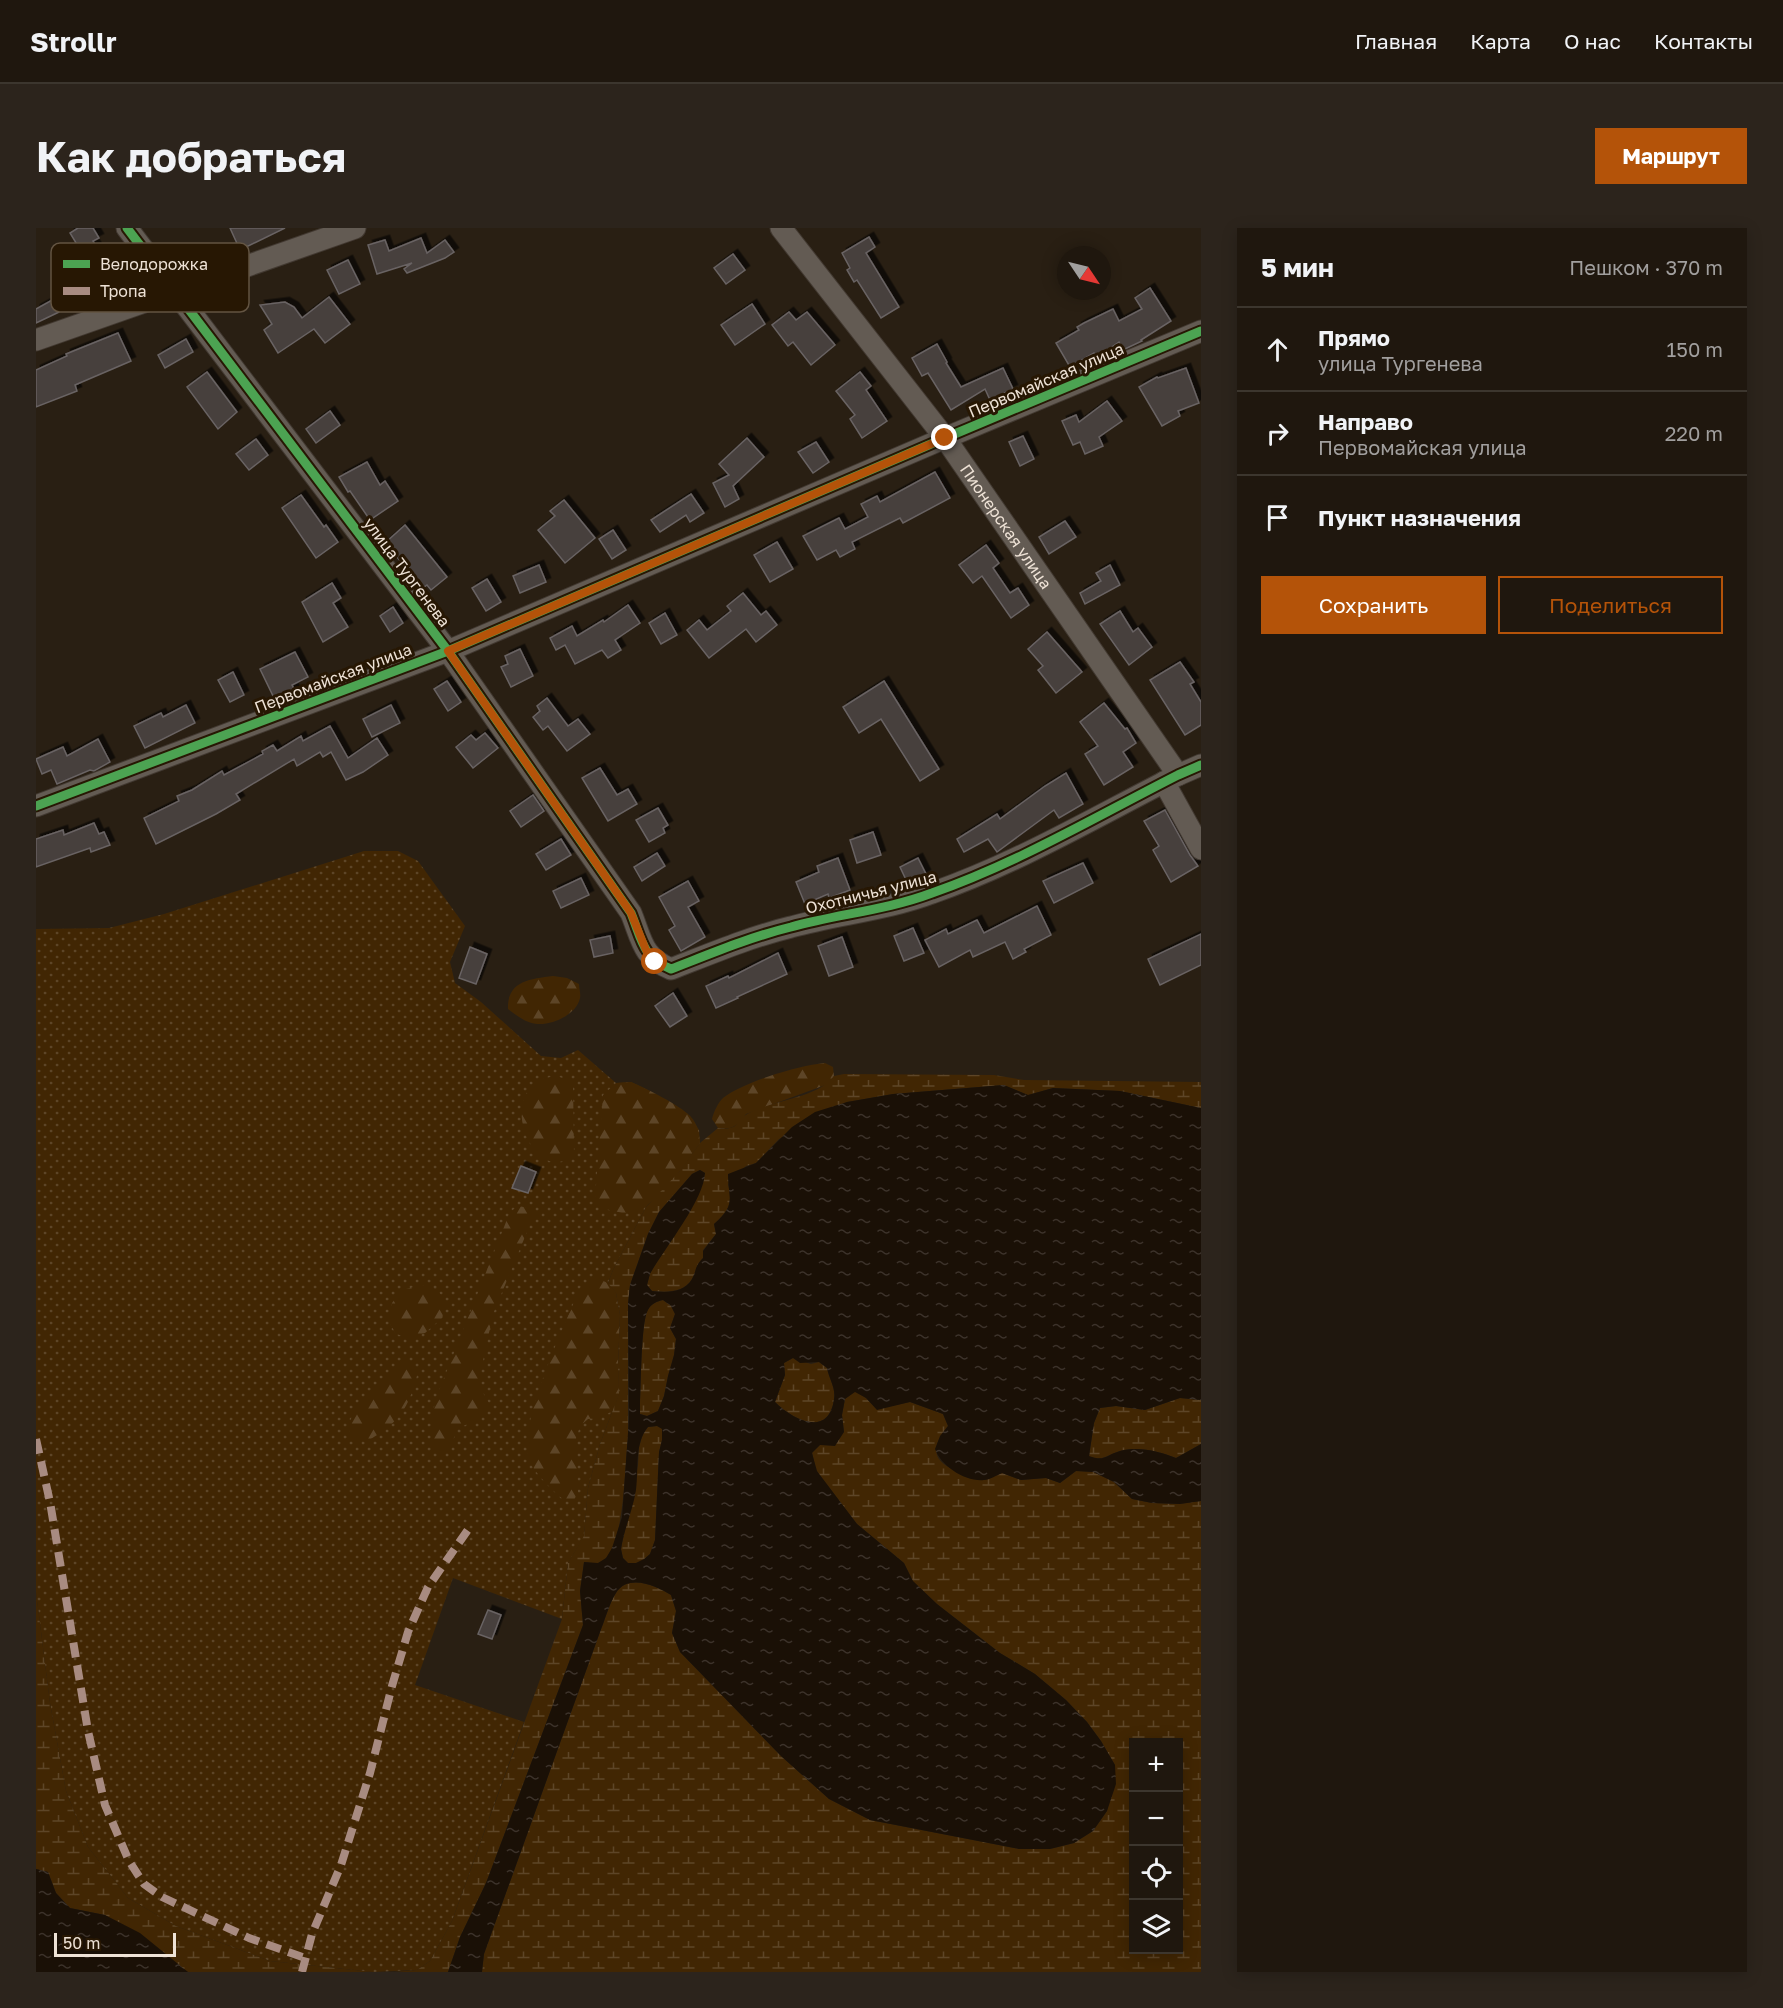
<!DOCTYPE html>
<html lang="ru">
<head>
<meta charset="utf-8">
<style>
	:root { --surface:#1f170e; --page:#2c241c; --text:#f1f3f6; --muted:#a19f9e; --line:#3c362e; --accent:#b45309 }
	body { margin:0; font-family:"Golos Text",sans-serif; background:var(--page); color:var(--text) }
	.controls { position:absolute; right:18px; bottom:18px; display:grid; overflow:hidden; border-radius:0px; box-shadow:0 3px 15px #0003 }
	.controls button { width:54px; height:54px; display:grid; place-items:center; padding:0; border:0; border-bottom:2px solid var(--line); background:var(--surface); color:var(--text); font:30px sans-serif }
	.compass { position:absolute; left:1021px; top:18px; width:54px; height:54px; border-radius:50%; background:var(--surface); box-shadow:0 3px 15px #0003; rotate:125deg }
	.scale { position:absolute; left:18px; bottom:15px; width:122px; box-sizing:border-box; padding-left:6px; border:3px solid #eee2d6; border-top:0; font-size:16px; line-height:21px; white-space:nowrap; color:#eee2d6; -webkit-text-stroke:4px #271703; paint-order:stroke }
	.stop { position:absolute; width:18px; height:18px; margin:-14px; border:4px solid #b45309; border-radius:50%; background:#fff }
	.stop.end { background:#b45309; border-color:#fff; box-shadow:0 2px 6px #0008 }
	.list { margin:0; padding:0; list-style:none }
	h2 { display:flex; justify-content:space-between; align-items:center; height:78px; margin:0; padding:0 24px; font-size:26px }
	h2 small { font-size:20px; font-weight:400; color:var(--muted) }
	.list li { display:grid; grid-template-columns:39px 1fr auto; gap:18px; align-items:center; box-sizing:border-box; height:84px; padding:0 24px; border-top:2px solid var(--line) }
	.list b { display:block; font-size:22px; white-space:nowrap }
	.list p { margin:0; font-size:20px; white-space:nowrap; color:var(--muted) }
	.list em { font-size:20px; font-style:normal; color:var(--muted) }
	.actions { display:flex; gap:12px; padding:18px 24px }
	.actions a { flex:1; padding:14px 0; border:2px solid var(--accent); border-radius:0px; text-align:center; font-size:21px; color:var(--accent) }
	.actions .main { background:var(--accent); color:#fff }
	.icon { flex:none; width:33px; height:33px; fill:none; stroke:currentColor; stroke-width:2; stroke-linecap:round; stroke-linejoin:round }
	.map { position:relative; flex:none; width:1165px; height:1744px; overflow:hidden; border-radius:0px }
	header { display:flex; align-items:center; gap:36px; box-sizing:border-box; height:84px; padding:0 30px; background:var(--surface); border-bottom:2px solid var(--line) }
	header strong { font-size:28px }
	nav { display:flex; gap:33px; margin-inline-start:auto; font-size:21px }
	.intro { display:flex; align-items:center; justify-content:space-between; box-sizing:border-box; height:144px; padding:0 36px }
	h1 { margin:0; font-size:42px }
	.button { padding:15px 27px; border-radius:0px; background:var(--accent); color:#fff; font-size:21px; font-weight:700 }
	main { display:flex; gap:36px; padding:0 36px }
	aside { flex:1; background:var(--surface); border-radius:0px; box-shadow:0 3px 15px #0003 }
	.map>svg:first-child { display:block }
	.grass { fill:url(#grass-dots) }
	.forest { fill:url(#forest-firs) }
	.wetland { fill:url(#wetland-marsh); fill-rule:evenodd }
	.water { fill:url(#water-ripples); fill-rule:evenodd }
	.building { fill:#463f3e; stroke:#696363; stroke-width:1.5; filter:url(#shadow) }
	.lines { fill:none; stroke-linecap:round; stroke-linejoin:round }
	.minor-casing { stroke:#423931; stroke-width:23 }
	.minor { stroke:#635b53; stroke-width:21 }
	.quiet { stroke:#a88b81; stroke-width:8; stroke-dasharray:15 8; stroke-linecap:butt }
	.cycleway-casing { stroke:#271703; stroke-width:13 }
	.cycleway { stroke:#4ca352; stroke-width:9 }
	.route { stroke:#b45309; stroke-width:8 }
	.labels { text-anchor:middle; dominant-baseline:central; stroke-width:6; stroke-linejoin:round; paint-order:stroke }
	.street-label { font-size:16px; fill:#eee2d6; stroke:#271703 }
	.key { fill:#271703; stroke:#635442; stroke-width:1.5 }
	.key-label { font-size:16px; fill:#eee2d6 }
</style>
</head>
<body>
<header>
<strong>Strollr</strong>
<nav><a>Главная</a><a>Карта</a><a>О нас</a><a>Контакты</a></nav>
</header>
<div class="intro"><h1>Как добраться</h1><a class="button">Маршрут</a></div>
<main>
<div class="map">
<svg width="1165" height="1744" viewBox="0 0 1165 1744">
	<defs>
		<pattern id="grass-dots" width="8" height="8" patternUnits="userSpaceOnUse" patternTransform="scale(1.5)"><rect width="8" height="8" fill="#412603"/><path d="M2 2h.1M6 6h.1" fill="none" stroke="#5d4527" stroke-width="1.8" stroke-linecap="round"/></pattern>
		<pattern id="forest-firs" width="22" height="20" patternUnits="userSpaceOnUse" patternTransform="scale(1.5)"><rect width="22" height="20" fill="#412603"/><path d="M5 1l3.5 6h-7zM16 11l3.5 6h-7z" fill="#5d4527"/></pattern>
		<pattern id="wetland-marsh" width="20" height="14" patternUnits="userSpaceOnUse" patternTransform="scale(1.5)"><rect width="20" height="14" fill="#412603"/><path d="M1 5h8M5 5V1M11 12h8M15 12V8" fill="none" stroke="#5d4527"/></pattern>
		<pattern id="water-ripples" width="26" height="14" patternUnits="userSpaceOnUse" patternTransform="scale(1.5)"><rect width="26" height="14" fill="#1a1006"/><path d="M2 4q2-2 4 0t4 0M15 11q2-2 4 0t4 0" fill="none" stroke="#3c322a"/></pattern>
		<filter id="shadow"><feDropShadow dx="4.5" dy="-4.5" stdDeviation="0" flood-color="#0009"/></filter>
	</defs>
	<rect width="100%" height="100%" fill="#291f13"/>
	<!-- grass -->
	<path class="grass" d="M328,623H362L382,633L429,698L414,734L419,755L445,774L505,828L525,830L542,822L580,855L595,854L606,859L654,888L663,902L664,915L610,979L577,1042L572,1055L580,1065L583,1166L564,1216L552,1260L548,1309L532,1335L526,1391L417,1350L379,1457L488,1494L416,1693L394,1733L381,1742L337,1744L234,1733L140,1698L92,1670L52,1619L30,1563L14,1475L0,1364V701L73,700L128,686Z"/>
	<!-- forest -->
	<g class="forest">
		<path d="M517,748L531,750L543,756C543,760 545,766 544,770C541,786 517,797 502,796C491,796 480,787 472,781C471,753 494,751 517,748Z"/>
		<path d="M789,835L797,839L798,848L792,856L710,886C702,898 696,902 682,900L676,891C678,884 681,876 687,870C707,854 764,837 789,835Z"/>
		<path d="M521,848L537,854L538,925C500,967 451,854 521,848Z"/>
		<path d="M595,854C609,860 644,877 654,888C662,896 663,905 664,915C649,936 622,979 595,984C585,986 573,982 563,979L559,970L567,867L580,855Z"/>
		<path d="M482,978L493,980L498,987L457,1086L442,1156L454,1177C447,1191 435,1194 421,1201L416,1215L409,1224L401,1226C390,1209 396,1189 400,1170L474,984Z"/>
		<path d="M560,1050L572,1055L580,1065L584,1087L582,1138L583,1166L577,1183L563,1190L552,1191L544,1198L540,1211L542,1264L538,1272L530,1273C521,1268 496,1242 493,1232C481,1196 529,1097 544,1060L552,1053Z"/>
		<path d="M386,1057L401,1061L410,1075L406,1090L389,1105L374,1110L360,1106L353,1094L356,1075L366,1062Z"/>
		<path d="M368,1132L377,1135L382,1144C372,1182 364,1194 330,1214L316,1210C314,1206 312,1201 313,1197C317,1177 353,1145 368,1132Z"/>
	</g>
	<!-- wetland -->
	<g class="wetland">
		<path d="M808,846L958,847L988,852L1165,854V880L1084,863L1017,860L992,867L967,857L857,866L811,874L743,911L720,935L710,938L692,956C697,975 693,983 678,996L680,1006L667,1022V1030C659,1038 661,1042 656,1051C648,1065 630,1064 616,1063L611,1057L614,1045L630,1019L669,945L664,942L656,946L623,984L612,1006L594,1057L592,1076V1212C588,1236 590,1328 562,1335C559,1336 552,1334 548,1334L544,1363L547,1397L450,1655L424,1709L412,1744H358L381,1742L394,1733L416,1693L526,1391L532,1335L548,1308L552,1260L564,1216L583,1166L582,1138L584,1087L580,1065L572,1055L577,1042L610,979L643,944L664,915L682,900C705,903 699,892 713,885C737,872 782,870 798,848Z"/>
		<path d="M627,1072L635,1078L639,1086L634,1100L640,1111L638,1127L632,1148L628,1168L622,1183L611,1188L604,1186V1175C605,1158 605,1093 612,1081C615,1076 622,1073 627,1072Z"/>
		<path d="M757,1130L775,1136L783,1134L791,1140C793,1151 800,1160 798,1171C793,1210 757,1192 739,1174L749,1147L748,1135Z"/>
		<path d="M819,1163L830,1170L841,1181L874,1174L907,1186L912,1198C881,1236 918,1242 948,1252L966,1245L985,1252L1010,1250L1024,1255L1040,1243L1058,1244L1078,1254L1096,1271L1116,1275L1143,1276L1165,1273V1744H446L448,1726L564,1404C569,1392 573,1376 580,1365C592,1345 621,1358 635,1367L640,1383L636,1405L644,1424L745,1528L793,1571L834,1592L983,1621H1014L1038,1615L1057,1603L1071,1583L1079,1537L1065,1513L1051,1494L1030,1472L999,1446L964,1425L901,1376L876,1353L868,1335L821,1296L780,1243L776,1224L784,1217L808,1204L806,1187L809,1171ZM1098,1514H1142V1722H1098Z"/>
		<path d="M1144,1170L1165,1172V1216L1140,1230C1123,1223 1102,1218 1084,1223C1070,1227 1069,1233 1053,1229L1058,1195L1064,1180L1080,1178L1109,1182Z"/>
		<path d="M621,1198L626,1200V1212L623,1224L619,1312L614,1326L608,1332L600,1335H592L587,1330L585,1321L602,1237L603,1219L607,1206L612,1199Z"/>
		<path d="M0,1364L14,1475L30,1563L52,1619L92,1670L140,1698L234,1733L337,1744H152L69,1687L34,1680L20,1665L12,1644L0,1641Z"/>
	</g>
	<!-- water -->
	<g class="water">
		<path d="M968,857L992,867L1017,860L1084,863L1165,880V1172L1144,1170L1109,1182L1080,1178L1064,1180L1058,1195L1053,1228C1069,1234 1070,1227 1084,1223C1102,1218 1123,1223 1140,1230L1165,1216V1273L1144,1276L1116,1275L1096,1271L1078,1254L1057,1244L1040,1243L1024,1255L1010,1250L985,1252L966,1245C961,1247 954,1252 948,1252C929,1254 905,1238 899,1221L904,1208L912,1198L907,1186L874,1174L841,1182L830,1170L819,1164L809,1171L806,1187L808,1204L799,1218L784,1217L776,1225L781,1243L821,1296L868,1335L877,1353L901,1376L964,1425L999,1446L1030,1472L1051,1494L1065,1513L1079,1537L1080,1556L1071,1583L1057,1603L1038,1615L1014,1621H983L834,1592L793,1571L745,1528L644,1424L636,1405L640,1383L635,1367C621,1358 592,1345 580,1365C573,1376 569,1392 564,1404L448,1726L446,1744H412L424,1709L450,1655L547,1397L544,1363L548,1334L562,1335L570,1330L576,1320L586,1289L593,1191L592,1076L594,1057L612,1006L623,984L656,946L664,942L669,945C668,972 628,1021 614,1046L611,1057L616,1063C630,1065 648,1065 656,1051C661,1042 658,1039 667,1030V1023L680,1006L678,996C701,976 692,971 692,946L720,935L756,899L779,884L811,874L857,866ZM627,1072L635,1078L639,1086L634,1100L640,1111L638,1127L632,1148L628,1168L622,1183L611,1188L604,1186V1175C605,1158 605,1093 612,1082C615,1076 621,1073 627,1072ZM757,1130L764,1135L783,1134L791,1140C793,1151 800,1160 798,1171C793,1210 757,1192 739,1174L749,1147L748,1135ZM621,1198L626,1201V1212L623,1224L619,1312L614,1326L608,1331L600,1335H592L587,1330L585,1321C588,1301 597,1282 600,1262C603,1241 598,1216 612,1199Z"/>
		<path d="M0,1641L12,1644L20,1665L34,1680L69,1687L104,1705L152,1744H0Z"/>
	</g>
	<!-- building -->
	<g class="building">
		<path d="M42,0H57L63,10L57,13L61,20L48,28L34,5Z"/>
		<path d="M194,0H249L204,22Z"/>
		<path d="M833,9L839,19L830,25L863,79L845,90L821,52L818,54L811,42L814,40L806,25Z"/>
		<path d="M385,10L391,25L409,12L418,24L409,30L371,45L368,41L376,35L341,46L332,17L349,12L353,23Z"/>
		<path d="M697,26L709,42L690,56L678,40Z"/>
		<path d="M312,32L324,56L303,66L291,42Z"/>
		<path d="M1114,60L1135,93L1105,112L1106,113L1091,120L1087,122L1083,114L1061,129L1058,125L1034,139L1020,115L1043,102L1041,99L1048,95L1077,81L1083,93L1106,81L1099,70Z"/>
		<path d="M293,69L314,96L289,115L278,101L242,125L228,102L236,96L224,77L249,74L258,79L266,90Z"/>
		<path d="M18,71L23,84L0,95V81Z"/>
		<path d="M716,76L729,96L699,117L685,97Z"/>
		<path d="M753,84L760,92L771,84L799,117L775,137L757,114L752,118L736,97Z"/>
		<path d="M82,105L95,133L39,157L41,163L0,179V142L31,128L30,126Z"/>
		<path d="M150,111L157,124L129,140L122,127Z"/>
		<path d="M901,116L911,134L910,135L925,159L967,140L977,161L954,172L949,161L915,182L892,145L886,148L876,130Z"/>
		<path d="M1150,140L1163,175L1142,183L1144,188L1126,198L1103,159L1121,149L1122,150Z"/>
		<path d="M171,144L201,184L182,201L151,159Z"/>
		<path d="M824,144L835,158L830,162L851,193L826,210L814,191L819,187L800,163Z"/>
		<path d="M1071,173L1086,193L1063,209L1067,218L1049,226L1044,214L1037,217L1026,193L1040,187L1043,194Z"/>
		<path d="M294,183L304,197L280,215L270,201Z"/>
		<path d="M987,208L998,231L984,238L973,214Z"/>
		<path d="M711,210L728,229L697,258L703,271L689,279L677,255L693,247L683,236Z"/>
		<path d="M220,211L232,227L213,242L200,226Z"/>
		<path d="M780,214L793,234L777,245L762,224Z"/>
		<path d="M331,234L344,257L349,253L362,273L334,292L314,263L312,264L303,249Z"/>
		<path d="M899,244L914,270L867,295L864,290L816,314L819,321L804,329L800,322L781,332L767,308L803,290L809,301L832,289L825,276L841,268L844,274Z"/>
		<path d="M655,266L668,285L654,294L650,287L624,304L615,292Z"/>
		<path d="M265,267L288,299L290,297L302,314L280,330L246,280Z"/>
		<path d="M528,272L559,310L529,335L502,302L519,288L514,283Z"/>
		<path d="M1029,293L1040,309L1013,326L1003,309Z"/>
		<path d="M369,297L411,349L395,362L391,357L383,363L369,344L372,342L349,315Z"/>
		<path d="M577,302L590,322L576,331L563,311Z"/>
		<path d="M741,314L757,341L734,354L718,327Z"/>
		<path d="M950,317L963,335L957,340L974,365L982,360L993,377L975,390L946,348L937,355L923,337Z"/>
		<path d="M503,337L510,354L484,365L477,348Z"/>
		<path d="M1074,337L1084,357L1049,376L1044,365L1065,353L1060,345Z"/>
		<path d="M451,351L465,374L450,383L436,360Z"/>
		<path d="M296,355L305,370L297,375L312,399L287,414L266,374Z"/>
		<path d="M707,365L725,387L730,383L741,397L720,414L710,401L673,430L651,402L663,392L671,402L695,383L691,378Z"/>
		<path d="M592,377L604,395L579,412L585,422L572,430L566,422L539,436L529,417L520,422L514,410L536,398L541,408L567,392L568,394Z"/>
		<path d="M357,379L367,395L354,404L344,388Z"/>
		<path d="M1084,383L1097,404L1102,400L1116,419L1093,437L1064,396Z"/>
		<path d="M629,385L641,407L625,416L613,395Z"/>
		<path d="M1011,404L1046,444L1020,465L1002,442L1007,438L992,421Z"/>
		<path d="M484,421L497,448L475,459L465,439L472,436L469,428Z"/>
		<path d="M259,424L272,449L256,457L261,466L240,474L224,441Z"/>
		<path d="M1144,434L1158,454L1154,456L1165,474V497L1149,507L1114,452Z"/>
		<path d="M197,444L208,467L194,474L182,452Z"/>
		<path d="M411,453L425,474L412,483L398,461Z"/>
		<path d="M848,453L903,541L884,553L845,491L823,505L807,479Z"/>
		<path d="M511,470L532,498L542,491L554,506L531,523L512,498L507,502L497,489L504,483L501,478Z"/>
		<path d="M1068,475L1089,501L1091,500L1100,515L1087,524L1097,539L1068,557L1049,526L1062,518L1044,494Z"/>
		<path d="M150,477L159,495L109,520L98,498L125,485L127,489Z"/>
		<path d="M355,477L364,495L336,509L327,491Z"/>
		<path d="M294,498L312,530L341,510L352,527L327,544L310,552L295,524L287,529L284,524L261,538L258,531L200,566L204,572L180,586L120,616L108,590L143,573L141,568L156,562L186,543L188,547L227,526L226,523L237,517L241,523L265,508L267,513Z"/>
		<path d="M449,505L462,520L437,540L420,519L435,507L440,512Z"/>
		<path d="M62,511L74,534L58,543L54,542L21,556L15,542L6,546L0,531L27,519L31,528Z"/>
		<path d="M564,540L581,567L592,561L601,576L572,593L546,550Z"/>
		<path d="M1030,545L1047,576L1023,590L1018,582L961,624L952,611L928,624L921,611L961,586L964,591L1009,558Z"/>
		<path d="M497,567L508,583L485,599L474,583Z"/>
		<path d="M622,580L632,597L627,600L629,605L613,614L600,592Z"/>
		<path d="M1129,582L1154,627L1162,638L1135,654L1117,622L1123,618L1108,593Z"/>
		<path d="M58,595L63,606L68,604L74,617L55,624L54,620L0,639V611L27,602L28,607Z"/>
		<path d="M837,604L845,627L821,635L814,612Z"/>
		<path d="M525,611L535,627L510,642L500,626Z"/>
		<path d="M621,625L629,638L606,653L598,639Z"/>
		<path d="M802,630L814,662L793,670L792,666L769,676L760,654L783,644L781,638Z"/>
		<path d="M882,630L890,646L872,656L864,639Z"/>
		<path d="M1047,635L1057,655L1018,675L1007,653Z"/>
		<path d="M545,650L553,667L525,680L517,663Z"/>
		<path d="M652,653L663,673L652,679L669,709L645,723L633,702L639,698L623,669Z"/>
		<path d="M1001,678L1015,707L988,721L990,724L977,731L969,714L937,729L934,722L903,739L889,712L910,701L912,706L941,692L948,705Z"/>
		<path d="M877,700L888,725L868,733L858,708Z"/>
		<path d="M1165,706V737L1124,757L1112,731Z"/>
		<path d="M574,708L577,725L558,729L554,712Z"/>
		<path d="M806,709L817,739L793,748L782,718Z"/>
		<path d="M434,719L451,726L440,756L423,750Z"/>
		<path d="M742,725L751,746L701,769L702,770L680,780L670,758L692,748L693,750Z"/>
		<path d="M637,765L651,788L634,799L619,778Z"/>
		<path d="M485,938L500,944L492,965L476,960Z"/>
		<path d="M452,1382L465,1387L456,1411L442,1406Z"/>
	</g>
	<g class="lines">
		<defs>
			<g id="minor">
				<path d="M91,0L412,423L595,685C606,712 606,729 635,741C674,726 714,709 755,699C802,686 851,682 896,665C982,635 1061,588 1142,547L1165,537"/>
				<path id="s1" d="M745,0L909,210L1142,547"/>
				<path d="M0,112L319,0"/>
				<path d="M1128,554L1165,621"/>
				<path d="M0,578L412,423L909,210L1165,103"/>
			</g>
		</defs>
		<!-- minor casing -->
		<use href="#minor" class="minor-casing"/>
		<!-- minor -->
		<use href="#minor" class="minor"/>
		<!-- quiet -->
		<g class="quiet">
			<path d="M0,1211L14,1274L52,1503L69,1577L93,1633L108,1656L126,1669L213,1710L269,1730"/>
			<path d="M266,1744L276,1706L305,1637L334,1545L356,1458L372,1404L392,1359L436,1296"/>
		</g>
		<defs>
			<g id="cycleway">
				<path d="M91,0L412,423L595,685C606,712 606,729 635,741C674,726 714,709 755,699C802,686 851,682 896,665C982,635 1061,588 1142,547L1165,537"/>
				<path d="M0,578L412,423L909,210L1165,103"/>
			</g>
		</defs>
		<!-- cycleway casing -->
		<use href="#cycleway" class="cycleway-casing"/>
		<!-- cycleway -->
		<use href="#cycleway" class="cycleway"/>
	</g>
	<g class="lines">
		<!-- route -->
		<path class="route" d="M619,734L610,722L595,685L412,423L909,210"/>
	</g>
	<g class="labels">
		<!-- street labels -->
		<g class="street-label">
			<text transform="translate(1010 152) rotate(-23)">Первомайская улица</text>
			<text stroke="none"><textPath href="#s1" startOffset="374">Пионерская улица</textPath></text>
			<text transform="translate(371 344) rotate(53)">улица Тургенева</text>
			<text transform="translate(297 450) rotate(-21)">Первомайская улица</text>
			<text transform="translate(835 664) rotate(-14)">Охотничья улица</text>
		</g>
	</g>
	<!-- legend -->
	<rect x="15" y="15" width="198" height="69" rx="9" class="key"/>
	<rect x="27" y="32" width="27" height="8" fill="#4ca352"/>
	<rect x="27" y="59" width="27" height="8" fill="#a88b81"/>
	<g class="key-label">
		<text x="64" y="42">Велодорожка</text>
		<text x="64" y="69">Тропа</text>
	</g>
</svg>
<div class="controls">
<button>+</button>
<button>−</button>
<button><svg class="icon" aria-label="locate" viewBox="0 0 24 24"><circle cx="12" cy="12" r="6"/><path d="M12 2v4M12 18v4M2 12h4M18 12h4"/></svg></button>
<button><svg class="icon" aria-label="layers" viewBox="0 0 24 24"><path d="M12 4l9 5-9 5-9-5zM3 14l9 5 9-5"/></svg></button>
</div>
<svg class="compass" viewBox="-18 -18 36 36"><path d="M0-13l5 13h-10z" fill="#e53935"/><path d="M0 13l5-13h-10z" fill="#a19f9e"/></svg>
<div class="scale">50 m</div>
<div class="stop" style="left:619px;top:734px"></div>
<div class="stop end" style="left:909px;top:210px"></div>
</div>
<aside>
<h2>5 мин<small>Пешком · 370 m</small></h2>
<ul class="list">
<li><svg class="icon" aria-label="ahead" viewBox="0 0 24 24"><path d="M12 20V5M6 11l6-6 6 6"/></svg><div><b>Прямо</b><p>улица Тургенева</p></div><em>150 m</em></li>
<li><svg class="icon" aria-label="right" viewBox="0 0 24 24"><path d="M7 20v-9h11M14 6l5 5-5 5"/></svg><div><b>Направо</b><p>Первомайская улица</p></div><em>220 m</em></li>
<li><svg class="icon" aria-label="arrive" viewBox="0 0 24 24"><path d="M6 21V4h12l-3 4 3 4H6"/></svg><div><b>Пункт назначения</b></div></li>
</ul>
<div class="actions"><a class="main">Сохранить</a><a>Поделиться</a></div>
</aside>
</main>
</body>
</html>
